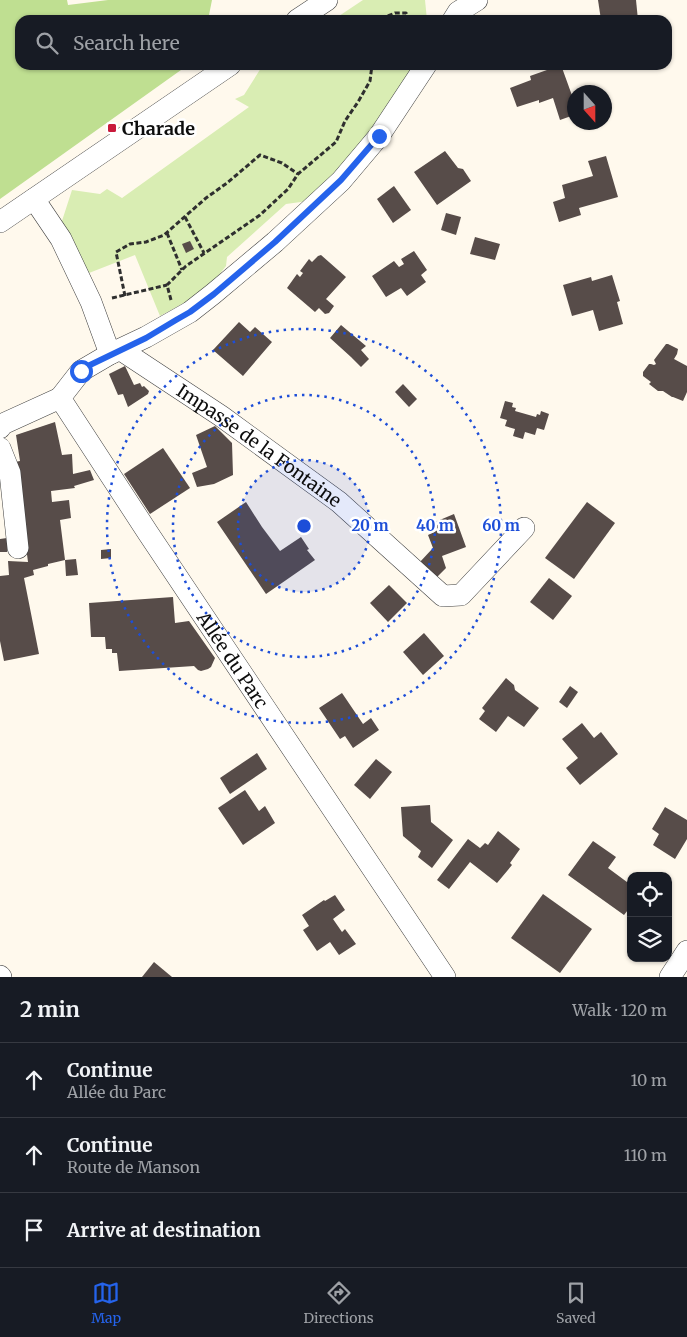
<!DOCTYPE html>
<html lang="en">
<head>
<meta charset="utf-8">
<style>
	:root { --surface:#171b24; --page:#20242c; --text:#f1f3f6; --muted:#9ea1a6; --line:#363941; --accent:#2563eb }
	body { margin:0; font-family:Merriweather,serif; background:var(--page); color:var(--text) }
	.controls { position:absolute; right:15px; bottom:15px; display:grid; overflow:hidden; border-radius:10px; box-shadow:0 1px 4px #0004 }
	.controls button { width:45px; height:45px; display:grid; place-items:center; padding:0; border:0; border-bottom:1px solid var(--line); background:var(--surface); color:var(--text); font:25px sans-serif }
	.compass { position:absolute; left:567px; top:85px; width:45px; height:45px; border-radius:50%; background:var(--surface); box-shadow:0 1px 4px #0004; rotate:159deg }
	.stop { position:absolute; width:15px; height:15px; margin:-11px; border:4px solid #2563eb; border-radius:50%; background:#fff }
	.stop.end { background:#2563eb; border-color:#fff; box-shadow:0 1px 5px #0008 }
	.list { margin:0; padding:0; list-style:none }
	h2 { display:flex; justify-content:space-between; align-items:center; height:65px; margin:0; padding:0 20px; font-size:21px }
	h2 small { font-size:16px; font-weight:400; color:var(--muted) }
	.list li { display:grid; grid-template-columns:32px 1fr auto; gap:15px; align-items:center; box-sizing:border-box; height:75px; padding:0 20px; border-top:1px solid var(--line) }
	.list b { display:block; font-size:19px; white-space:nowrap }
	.list p { margin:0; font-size:16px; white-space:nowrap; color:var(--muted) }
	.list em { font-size:16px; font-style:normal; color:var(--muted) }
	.icon { flex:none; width:28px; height:28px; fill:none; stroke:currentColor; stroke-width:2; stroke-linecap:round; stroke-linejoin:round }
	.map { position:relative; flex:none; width:687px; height:977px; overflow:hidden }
	.search { position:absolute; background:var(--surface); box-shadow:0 1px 4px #0004; left:15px; right:15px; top:15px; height:55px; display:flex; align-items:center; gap:12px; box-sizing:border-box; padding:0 18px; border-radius:15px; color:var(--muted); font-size:19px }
	.sheet { height:290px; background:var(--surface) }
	nav { display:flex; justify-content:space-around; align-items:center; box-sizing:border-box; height:70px; border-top:1px solid var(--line); background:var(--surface); font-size:14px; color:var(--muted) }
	nav a { display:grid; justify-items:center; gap:2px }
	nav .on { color:var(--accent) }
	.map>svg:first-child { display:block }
	.green { fill:#d9edb3 }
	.forest { fill:#bfdf91 }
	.building { fill:#574c49 }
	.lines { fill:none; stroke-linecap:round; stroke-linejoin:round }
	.minor-casing { stroke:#404040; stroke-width:22 }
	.path { stroke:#2f2f2f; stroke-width:3; stroke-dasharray:5 2.5; stroke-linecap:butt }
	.minor { stroke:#fff; stroke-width:21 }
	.route { stroke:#2563eb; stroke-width:6 }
	.ring { fill:none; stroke:#1d4ed8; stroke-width:2.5; stroke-dasharray:2.5 5 }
	.poi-dot { fill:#c9193a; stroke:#fff; stroke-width:2 }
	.labels { text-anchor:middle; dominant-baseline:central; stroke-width:5; stroke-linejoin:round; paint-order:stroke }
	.poi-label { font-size:18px; font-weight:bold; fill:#0d0d0d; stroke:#fff; text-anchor:start }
	.street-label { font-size:18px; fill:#0d0d0d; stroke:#fff }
	.centre { fill:#1d4ed8; stroke:#fff; stroke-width:2.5 }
	.ring-label { font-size:15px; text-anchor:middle; font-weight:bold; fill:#1d4ed8; stroke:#fff; stroke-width:5; stroke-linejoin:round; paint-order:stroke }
</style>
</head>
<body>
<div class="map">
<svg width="687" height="977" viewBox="0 0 687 977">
	<rect width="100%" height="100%" fill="#fff9ed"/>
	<!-- green -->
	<g class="green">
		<path d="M363,0H425L427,20H333Z"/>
		<path d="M266,65H419L365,144L308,201L286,204L227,257L226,266L206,291L160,316L135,255L89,273L61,224L72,190L100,194L107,189L122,198L249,107L235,99L244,95L261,68Z"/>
	</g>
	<!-- forest -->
	<path class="forest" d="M0,0H67L68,5L108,0H212L208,20H20V65H188L0,199Z"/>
	<!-- building -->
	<g class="building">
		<path d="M598,0H636L638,20H601Z"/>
		<path d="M561,65L574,101V115L560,120L553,98L539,103V100L517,107L510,88L531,80L530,76Z"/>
		<path d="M445,151L458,168L463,169L471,181L437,205L414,172Z"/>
		<path d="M606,156L618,197L579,208L581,215L559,222L553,202L565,198L562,185L593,176L588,161Z"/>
		<path d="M394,186L411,210L393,223L377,199Z"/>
		<path d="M446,213L461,217L456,235L441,230Z"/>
		<path d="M475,237L500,244L495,260L470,254Z"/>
		<path d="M190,241L194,249L186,253L182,244Z"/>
		<path d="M414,251L427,270L421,275L426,282L407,296L401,288L386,297L372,276L394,261L399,267L404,264L401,259Z"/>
		<path d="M321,255L346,277L326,299L334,306L329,313L325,314L319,308L315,312L287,288L297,274L300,277L303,273L300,271L309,259L312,262L318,256Z"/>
		<path d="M612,275L620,301L617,302L623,324L599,331L593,310L572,316L563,285L591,277L592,281Z"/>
		<path d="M239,322L250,332L255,327L272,342L243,376L213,350Z"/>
		<path d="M341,325L366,346L361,350L369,359L361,367L351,357L330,338Z"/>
		<path d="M666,344H668L678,349L677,354L674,359L687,366V392L683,401L673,397H672L663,391H658L649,384L651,382L643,376V372L649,364H651L654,365L656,364L654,360Z"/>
		<path d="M125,366L134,385L140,383L142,387L144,386L149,391L148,394L128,407L123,394L118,395L109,374Z"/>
		<path d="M403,384L417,399L409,407L395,392Z"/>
		<path d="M505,401L513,403L512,407L516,408L515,411L536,417L537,414L540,415L541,411L549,414L544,430L537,428L535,435L525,432L523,439L513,436L515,429L505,426L507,420L500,418Z"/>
		<path d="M55,422L62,455L72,454L73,474L90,470L94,480L74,486L75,488L51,491L52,502L69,500L71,518L60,520L65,560L48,564V566L33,570L34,575L24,578L39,654L4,661L0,641V576L9,575L8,561L28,562L15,462L20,461L16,435Z"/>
		<path d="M215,426L232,443L233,475L214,484L197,487L192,473L207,467L196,435Z"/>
		<path d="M163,448L190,488L150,514L124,474Z"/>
		<path d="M246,502L262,527L280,551L301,537L309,549L307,550L315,560L266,594L217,522Z"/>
		<path d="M587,502L615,523L574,579L545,558Z"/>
		<path d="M454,514L466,547L442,556L446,568L435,579L419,563L433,548L428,535L438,530L435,522Z"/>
		<path d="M7,538V552H0V539Z"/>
		<path d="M111,549V558L101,559V550Z"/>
		<path d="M76,559L78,575L66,576L65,560Z"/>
		<path d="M549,578L572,596L553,620L530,602Z"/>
		<path d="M389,585L407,603L388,622L370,603Z"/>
		<path d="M173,597L175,623L189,621L215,658L211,667L208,669L201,671L198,670L194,666L119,671L117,653H112V649H106L105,637H91L89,603Z"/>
		<path d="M424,633L444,656L423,675L403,652Z"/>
		<path d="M506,678L514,685L515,690L539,708L524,727L508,716L496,732L479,719L485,711L482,708Z"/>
		<path d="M570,686L578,692L567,708L559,702Z"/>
		<path d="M342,693L363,724L371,718L379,730L353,748L345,736L340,739L319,708Z"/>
		<path d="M582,723L594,738L601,732L618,754L580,785L566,768L578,758L562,739Z"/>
		<path d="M257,753L267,769L230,794L220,778Z"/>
		<path d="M376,759L392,772L370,799L354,785Z"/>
		<path d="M245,790L259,811L265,806L275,823L243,845L218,808Z"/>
		<path d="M430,805L431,822L453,840L432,868L418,857L421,851L403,836L401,807Z"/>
		<path d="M665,807L687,820V839L675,859L653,845L659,834L652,829Z"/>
		<path d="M498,831L520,849L510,863L512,865L497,883L470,862L449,889L437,880L468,839L480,848L485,843L488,845Z"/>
		<path d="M593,841L616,857L608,868L631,885V906L624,915L568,875Z"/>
		<path d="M543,894L592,929L560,973L511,938Z"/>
		<path d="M335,895L345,910L333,919L342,932L345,929L356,944L339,955L330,942L317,951L303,930L309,926L302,915L324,900L325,901Z"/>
		<path d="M154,962L172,977H142Z"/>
	</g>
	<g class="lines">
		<defs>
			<g id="minor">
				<path d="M297,20L327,0"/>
				<path d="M453,20L458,12L477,0"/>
				<path id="s1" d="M426,65L379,136L341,181L275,242L213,294L190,312L146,337L110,354L81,371L60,398L148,533L445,977"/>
				<path d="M34,199L61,239L91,302L110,354"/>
				<path d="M0,222L230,65"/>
				<path id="s2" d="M121,350L221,416L339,502L443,596L461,595L524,528"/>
				<path d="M0,428L3,424L60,398"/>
				<path d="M0,448L10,473L18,548"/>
				<path d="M0,976L1,977"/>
				<path d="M670,977L687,951"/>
			</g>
		</defs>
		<!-- minor casing -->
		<use href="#minor" class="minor-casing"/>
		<!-- path -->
		<g class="path">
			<path d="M382,20L383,18L395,13H406L410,20"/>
			<path d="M185,217L204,253"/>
			<path d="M167,233L182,270"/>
			<path d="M125,296L116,252L130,244L146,242L164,235L206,198L227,183L260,155L282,163L298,174"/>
			<path d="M112,298L167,285"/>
			<path d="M171,300L167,285L186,266L260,215L288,189L298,174L336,142L345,121L358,102L370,81L372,65"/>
		</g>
		<!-- minor -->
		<use href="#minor" class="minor"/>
	</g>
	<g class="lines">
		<!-- route -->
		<path class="route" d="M81,371L90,365L146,338L176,320L190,312L214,294L275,242L341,180L379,136"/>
	</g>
	<!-- distance rings -->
	<circle cx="304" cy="526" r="66" fill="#1d4ed8" fill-opacity=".12"/>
	<g class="ring">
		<circle cx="304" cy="526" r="66"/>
		<circle cx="304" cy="526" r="131"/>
		<circle cx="304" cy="526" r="197"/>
	</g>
	<!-- markers -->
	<rect class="poi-dot" x="107" y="123" width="10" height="10" rx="2.5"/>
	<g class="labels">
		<!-- poi labels -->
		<g class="poi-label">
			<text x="122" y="128">Charade</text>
		</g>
		<!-- street labels -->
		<g class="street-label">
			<text stroke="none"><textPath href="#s2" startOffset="168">Impasse de la Fontaine</textPath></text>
			<text stroke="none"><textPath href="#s1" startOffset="816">Allée du Parc</textPath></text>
		</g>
	</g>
	<circle cx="304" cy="526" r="8" class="centre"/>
	<g class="ring-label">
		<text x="370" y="531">20 m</text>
		<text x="435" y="531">40 m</text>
		<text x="501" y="531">60 m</text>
	</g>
</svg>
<div class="controls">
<button><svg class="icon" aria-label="locate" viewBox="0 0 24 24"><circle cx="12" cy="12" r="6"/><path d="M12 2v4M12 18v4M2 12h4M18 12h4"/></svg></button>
<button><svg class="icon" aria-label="layers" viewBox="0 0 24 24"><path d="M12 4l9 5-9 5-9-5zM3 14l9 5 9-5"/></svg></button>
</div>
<svg class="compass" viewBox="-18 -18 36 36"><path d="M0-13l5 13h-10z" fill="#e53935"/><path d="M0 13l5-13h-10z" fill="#9ea1a6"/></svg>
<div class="stop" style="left:81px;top:371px"></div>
<div class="stop end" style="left:379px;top:136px"></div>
<div class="search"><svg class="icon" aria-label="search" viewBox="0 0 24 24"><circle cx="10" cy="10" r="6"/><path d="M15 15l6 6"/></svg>Search here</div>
</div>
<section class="sheet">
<h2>2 min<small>Walk · 120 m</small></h2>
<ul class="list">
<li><svg class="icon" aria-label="ahead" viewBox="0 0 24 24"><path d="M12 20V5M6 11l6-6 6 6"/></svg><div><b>Continue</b><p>Allée du Parc</p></div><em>10 m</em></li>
<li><svg class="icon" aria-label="ahead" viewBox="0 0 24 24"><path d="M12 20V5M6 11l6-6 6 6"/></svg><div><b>Continue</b><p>Route de Manson</p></div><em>110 m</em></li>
<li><svg class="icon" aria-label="arrive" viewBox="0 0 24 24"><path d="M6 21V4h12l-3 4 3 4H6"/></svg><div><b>Arrive at destination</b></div></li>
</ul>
</section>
<nav>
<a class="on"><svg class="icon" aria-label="map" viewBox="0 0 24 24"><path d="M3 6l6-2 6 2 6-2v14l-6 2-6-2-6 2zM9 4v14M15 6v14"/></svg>Map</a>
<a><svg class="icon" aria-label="directions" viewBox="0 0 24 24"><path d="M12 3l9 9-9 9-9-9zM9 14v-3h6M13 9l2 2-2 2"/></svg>Directions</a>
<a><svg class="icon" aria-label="saved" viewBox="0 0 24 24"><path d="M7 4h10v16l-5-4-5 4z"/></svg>Saved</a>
</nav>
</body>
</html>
